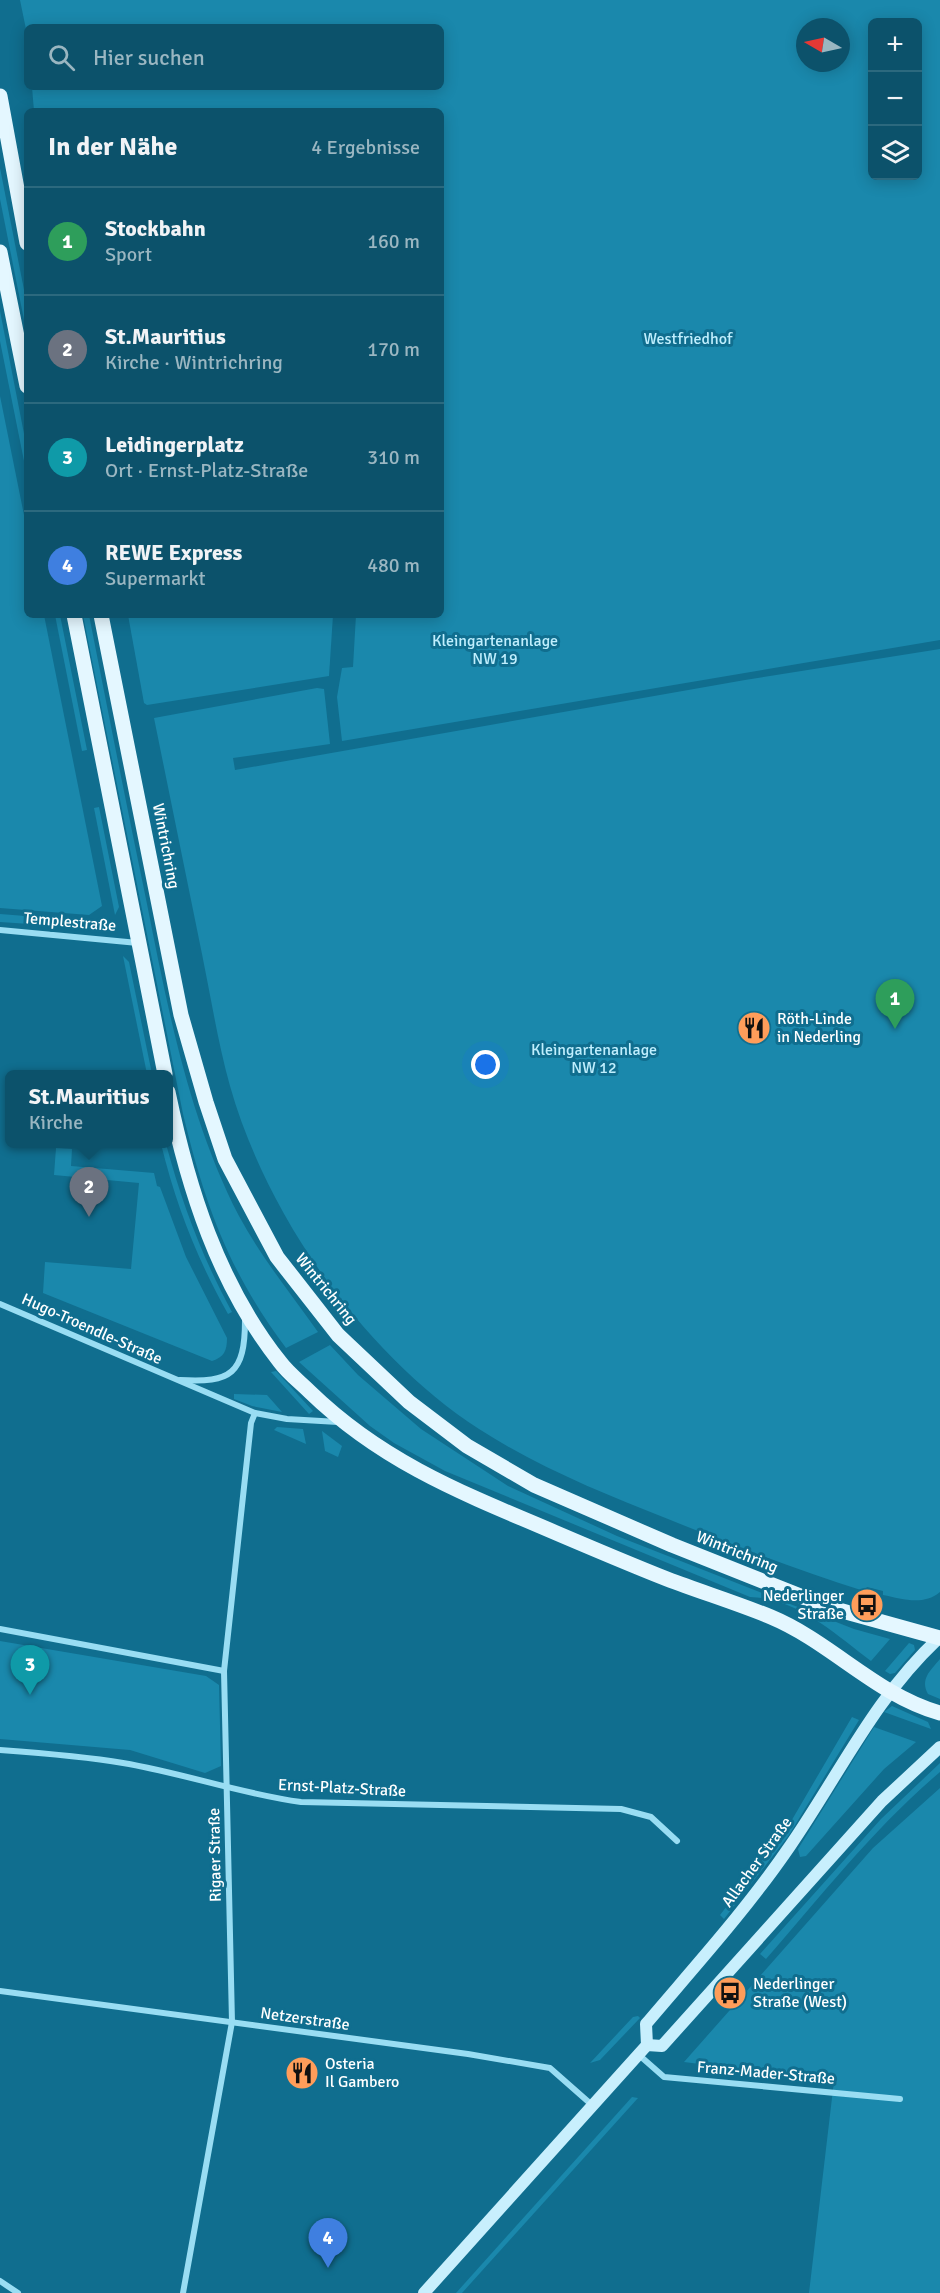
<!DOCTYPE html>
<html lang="de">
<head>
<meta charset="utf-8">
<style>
	:root { --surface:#0c526b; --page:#1a5c73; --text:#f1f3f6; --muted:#9ab6c1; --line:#2c697e; --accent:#90b9f0 }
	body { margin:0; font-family:Signika,sans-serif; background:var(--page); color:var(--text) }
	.controls { position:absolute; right:18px; top:18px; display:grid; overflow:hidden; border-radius:9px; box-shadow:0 3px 15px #0003 }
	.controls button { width:54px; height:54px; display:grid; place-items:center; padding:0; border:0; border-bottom:2px solid var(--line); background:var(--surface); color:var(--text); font:30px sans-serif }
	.compass { position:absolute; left:796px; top:18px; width:54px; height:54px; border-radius:50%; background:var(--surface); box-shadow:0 3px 15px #0003; rotate:279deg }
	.you { position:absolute; left:486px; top:1065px; width:21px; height:21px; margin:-15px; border:4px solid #fff; border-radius:50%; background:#1a73e8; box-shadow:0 0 0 9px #1a73e833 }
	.badge { display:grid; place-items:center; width:39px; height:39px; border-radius:50%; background:var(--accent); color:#fff; font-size:20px; font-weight:700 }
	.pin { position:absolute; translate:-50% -50px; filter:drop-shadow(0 2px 3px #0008) }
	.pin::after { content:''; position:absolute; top:32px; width:21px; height:18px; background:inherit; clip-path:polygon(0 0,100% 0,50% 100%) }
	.popup { position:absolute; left:5px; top:1070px; width:168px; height:78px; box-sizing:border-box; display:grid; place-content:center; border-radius:9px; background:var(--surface); filter:drop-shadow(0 2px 4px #0005); font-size:20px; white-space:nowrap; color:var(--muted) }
	.popup b { font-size:22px; color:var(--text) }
	.popup::after { content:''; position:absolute; left:50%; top:100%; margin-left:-12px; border:12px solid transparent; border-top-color:var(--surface) }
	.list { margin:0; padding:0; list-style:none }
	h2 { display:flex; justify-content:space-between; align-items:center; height:78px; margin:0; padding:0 24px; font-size:26px }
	h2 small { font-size:20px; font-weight:400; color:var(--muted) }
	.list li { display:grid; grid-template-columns:39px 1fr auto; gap:18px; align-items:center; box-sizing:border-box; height:108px; padding:0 24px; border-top:2px solid var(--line) }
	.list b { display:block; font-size:22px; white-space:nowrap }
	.list p { margin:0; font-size:20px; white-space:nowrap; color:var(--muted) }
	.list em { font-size:20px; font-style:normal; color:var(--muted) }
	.icon { flex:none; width:33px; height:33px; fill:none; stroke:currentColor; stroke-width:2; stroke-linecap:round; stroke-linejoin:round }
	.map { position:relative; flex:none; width:940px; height:2293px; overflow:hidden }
	.search { position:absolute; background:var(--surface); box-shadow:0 3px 15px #0003; left:24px; top:24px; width:420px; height:66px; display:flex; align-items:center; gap:15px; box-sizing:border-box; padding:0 21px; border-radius:9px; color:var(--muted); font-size:22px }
	.panel { position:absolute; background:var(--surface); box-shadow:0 3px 15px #0003; left:24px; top:108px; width:420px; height:510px; border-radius:9px }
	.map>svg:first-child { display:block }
	.green { fill:#1a88ac; fill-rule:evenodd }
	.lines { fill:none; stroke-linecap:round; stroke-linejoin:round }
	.minor { stroke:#99ddf3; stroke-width:6 }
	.secondary { stroke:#c8effd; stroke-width:12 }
	.primary { stroke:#e4f7ff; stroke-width:15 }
	.labels { text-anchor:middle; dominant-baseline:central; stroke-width:6; stroke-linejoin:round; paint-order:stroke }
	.park-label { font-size:16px; fill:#c0effe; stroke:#106e8f }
	.street-label { font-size:16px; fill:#fff; stroke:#106e8f }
	.poi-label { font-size:16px; fill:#fff; stroke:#106e8f; text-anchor:start }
</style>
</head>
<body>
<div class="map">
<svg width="940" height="2293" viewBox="0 0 940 2293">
	<rect width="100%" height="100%" fill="#106e8f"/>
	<!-- green -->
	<g class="green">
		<path d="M20,0H940V640L342,741L337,697L342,668L353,667L356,615H441V111H34L32,87H441V27H27V34ZM918,22V176H872V22ZM805,27H841V63H805Z"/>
		<path d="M0,168L27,305V335L0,199Z"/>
		<path d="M0,311L27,449V476L0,341Z"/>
		<path d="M0,396L27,530V615H44L102,906L89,915L0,908Z"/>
		<path d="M55,615H60L87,750L82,751Z"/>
		<path d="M83,615H89C108,711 127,808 147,904C168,1010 189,1119 239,1216C261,1257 291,1294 318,1332L286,1348C229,1272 205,1205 183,1114Z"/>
		<path d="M128,615H333L329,676L147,705L144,703Z"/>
		<path d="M940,649V1592C923,1606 903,1599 883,1595V1591L867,1587L864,1591C797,1570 732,1545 668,1519C602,1493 538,1467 479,1429C365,1355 267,1217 230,1086C218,1043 211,998 202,954C186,875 170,797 154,718L317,688L324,689L330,744L233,758L235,770L745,680Z"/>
		<path d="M99,807L119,907L115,915L94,808Z"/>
		<path d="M0,914L89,921V928L0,922Z"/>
		<path d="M123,956L129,962L152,1074H147Z"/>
		<path d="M161,1144H166C182,1203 202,1257 232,1312L228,1314C197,1259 176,1205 161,1144Z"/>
		<path d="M56,1148L72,1149L71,1166L154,1173L157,1186L160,1187L186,1257L227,1338C227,1351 224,1357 212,1361L43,1293L45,1262L131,1269L139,1183L54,1175Z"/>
		<path d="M330,1345L358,1375L421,1429L508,1486L617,1536L854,1629L890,1639L871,1661C835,1634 797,1598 750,1597L445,1471L394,1443L370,1426L299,1362Z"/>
		<path d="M276,1371L313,1411L309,1414L271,1372Z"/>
		<path d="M234,1394L267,1395L282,1412L252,1406L234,1399Z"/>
		<path d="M277,1427L303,1429L306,1444L274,1430Z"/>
		<path d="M322,1431L342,1446L338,1457L325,1451Z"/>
		<path d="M0,1641L206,1676L219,1685L221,1766L205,1773L130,1750L0,1739Z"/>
		<path d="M909,1643L914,1645L915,1650L895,1673L890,1674L885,1671Z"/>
		<path d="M940,1659V1699L928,1694C920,1679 930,1671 940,1659Z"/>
		<path d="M892,1706L928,1722L931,1729L884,1712Z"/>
		<path d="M852,1717L859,1720L789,1835L724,1919L720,1915L786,1830Z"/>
		<path d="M874,1727L916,1742L884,1769L806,1856L800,1857L798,1849Z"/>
		<path d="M940,1763V1772C875,1827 822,1895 766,1959L760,1954L881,1819Z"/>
		<path d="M940,1788V2293H809L834,2081L684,2062L873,1848Z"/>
		<path d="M638,2016L640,2018L600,2060L590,2063L633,2017Z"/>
		<path d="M632,2097L638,2098L462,2293H456Z"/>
	</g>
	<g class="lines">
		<!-- minor -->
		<g class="minor">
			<path d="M0,930L138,943"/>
			<path d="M0,1304L255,1413L287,1419L338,1422"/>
			<path d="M180,1380C231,1383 245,1374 245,1320"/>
			<path d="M0,1629L224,1671"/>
			<path d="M0,1750C41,1753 82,1756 123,1763C183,1773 241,1794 301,1802L621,1809L651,1817L677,1841"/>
			<path d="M0,1991L468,2054L550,2068L592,2105"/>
			<path d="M639,2055L664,2077L900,2099"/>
			<path d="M0,2281L18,2293"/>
			<path d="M183,2293L232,2022L224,1671L251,1423L255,1413"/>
		</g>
		<!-- secondary -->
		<g class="secondary">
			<path d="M647,2045L662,2046L882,1801L940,1747"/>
			<path d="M424,2293L647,2045L646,2024C696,1965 747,1909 790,1846C839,1775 875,1697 939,1638"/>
		</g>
		<!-- primary -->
		<g class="primary">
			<path d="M0,96L27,243"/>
			<path d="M0,252L27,386"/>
			<path d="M74,615L165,1074"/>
			<path d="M101,615L181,1015L206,1102L225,1159L277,1257L338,1335L409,1402L467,1446L534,1485L672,1545L828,1607L940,1638"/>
			<path d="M168,1092C188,1188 218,1284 280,1362C288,1373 300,1382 310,1392C378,1458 454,1490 540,1526C582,1544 624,1562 667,1579C701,1592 737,1603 771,1617C831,1642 876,1695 940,1713"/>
		</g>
	</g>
	<!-- icons -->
	<defs>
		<symbol id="restaurant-disc" viewBox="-11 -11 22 22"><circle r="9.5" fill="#ff9d5a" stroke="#106e8f"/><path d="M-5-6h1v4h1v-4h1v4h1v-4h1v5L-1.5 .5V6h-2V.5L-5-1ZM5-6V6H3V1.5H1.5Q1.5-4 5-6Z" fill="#111"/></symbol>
		<symbol id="bus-disc" viewBox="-11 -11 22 22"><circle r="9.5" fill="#ff9d5a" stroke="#106e8f"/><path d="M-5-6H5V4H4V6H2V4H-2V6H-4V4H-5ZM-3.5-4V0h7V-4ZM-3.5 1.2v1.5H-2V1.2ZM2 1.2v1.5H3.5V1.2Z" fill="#111"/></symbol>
	</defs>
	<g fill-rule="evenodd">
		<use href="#restaurant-disc" x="735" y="1009" width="38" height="38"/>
		<use href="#bus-disc" x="848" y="1586" width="38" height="38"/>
		<use href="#bus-disc" x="711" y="1974" width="38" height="38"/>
		<use href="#restaurant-disc" x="283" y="2054" width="38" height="38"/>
	</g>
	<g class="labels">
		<!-- park labels -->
		<g class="park-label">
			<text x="688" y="339">Westfriedhof</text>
			<text x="495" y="641">Kleingartenanlage<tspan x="495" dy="18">NW 19</tspan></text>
			<text x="594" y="1050">Kleingartenanlage<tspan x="594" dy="18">NW 12</tspan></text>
		</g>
		<!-- street labels -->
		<g class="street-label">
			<text transform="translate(166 846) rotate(79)">Wintrichring</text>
			<text transform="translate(70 922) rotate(5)">Templestraße</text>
			<text transform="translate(326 1289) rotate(51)">Wintrichring</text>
			<text transform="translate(92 1329) rotate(24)">Hugo-Troendle-Straße</text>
			<text transform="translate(737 1552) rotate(22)">Wintrichring</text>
			<text transform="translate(342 1788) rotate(3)">Ernst-Platz-Straße</text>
			<text transform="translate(215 1855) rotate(-91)">Rigaer Straße</text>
			<text transform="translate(757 1862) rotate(-54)">Allacher Straße</text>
			<text transform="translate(305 2019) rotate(8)">Netzerstraße</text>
			<text transform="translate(766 2073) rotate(5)">Franz-Mader-Straße</text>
		</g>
		<!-- poi labels -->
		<g class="poi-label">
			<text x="777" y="1019">Röth-Linde<tspan x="777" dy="18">in Nederling</tspan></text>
			<text x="844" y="1596" text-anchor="end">Nederlinger<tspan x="844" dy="18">Straße</tspan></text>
			<text x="753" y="1984">Nederlinger<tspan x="753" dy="18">Straße (West)</tspan></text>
			<text x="325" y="2064">Osteria<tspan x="325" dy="18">Il Gambero</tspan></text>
		</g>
	</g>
</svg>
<div class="controls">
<button>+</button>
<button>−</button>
<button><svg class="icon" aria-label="layers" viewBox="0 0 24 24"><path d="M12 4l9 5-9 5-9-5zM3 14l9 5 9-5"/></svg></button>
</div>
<svg class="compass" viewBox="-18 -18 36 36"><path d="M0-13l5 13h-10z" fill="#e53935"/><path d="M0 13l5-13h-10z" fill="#9ab6c1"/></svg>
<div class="you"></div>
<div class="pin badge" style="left:895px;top:1029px;background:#2e9e5b">1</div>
<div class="pin badge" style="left:89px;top:1217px;background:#6b7280">2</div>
<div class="popup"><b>St.Mauritius</b>Kirche</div>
<div class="pin badge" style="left:30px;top:1695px;background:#0f9aa8">3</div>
<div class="pin badge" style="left:328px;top:2268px;background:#3f7fe0">4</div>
<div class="search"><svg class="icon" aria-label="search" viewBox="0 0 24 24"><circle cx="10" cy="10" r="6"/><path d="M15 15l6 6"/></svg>Hier suchen</div>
<section class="panel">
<h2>In der Nähe<small>4 Ergebnisse</small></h2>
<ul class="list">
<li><span class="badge" style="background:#2e9e5b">1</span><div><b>Stockbahn</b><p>Sport</p></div><em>160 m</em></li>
<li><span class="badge" style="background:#6b7280">2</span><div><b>St.Mauritius</b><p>Kirche · Wintrichring</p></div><em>170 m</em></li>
<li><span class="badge" style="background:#0f9aa8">3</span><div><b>Leidingerplatz</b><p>Ort · Ernst-Platz-Straße</p></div><em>310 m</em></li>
<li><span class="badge" style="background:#3f7fe0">4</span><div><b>REWE Express</b><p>Supermarkt</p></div><em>480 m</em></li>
</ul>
</section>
</div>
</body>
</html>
